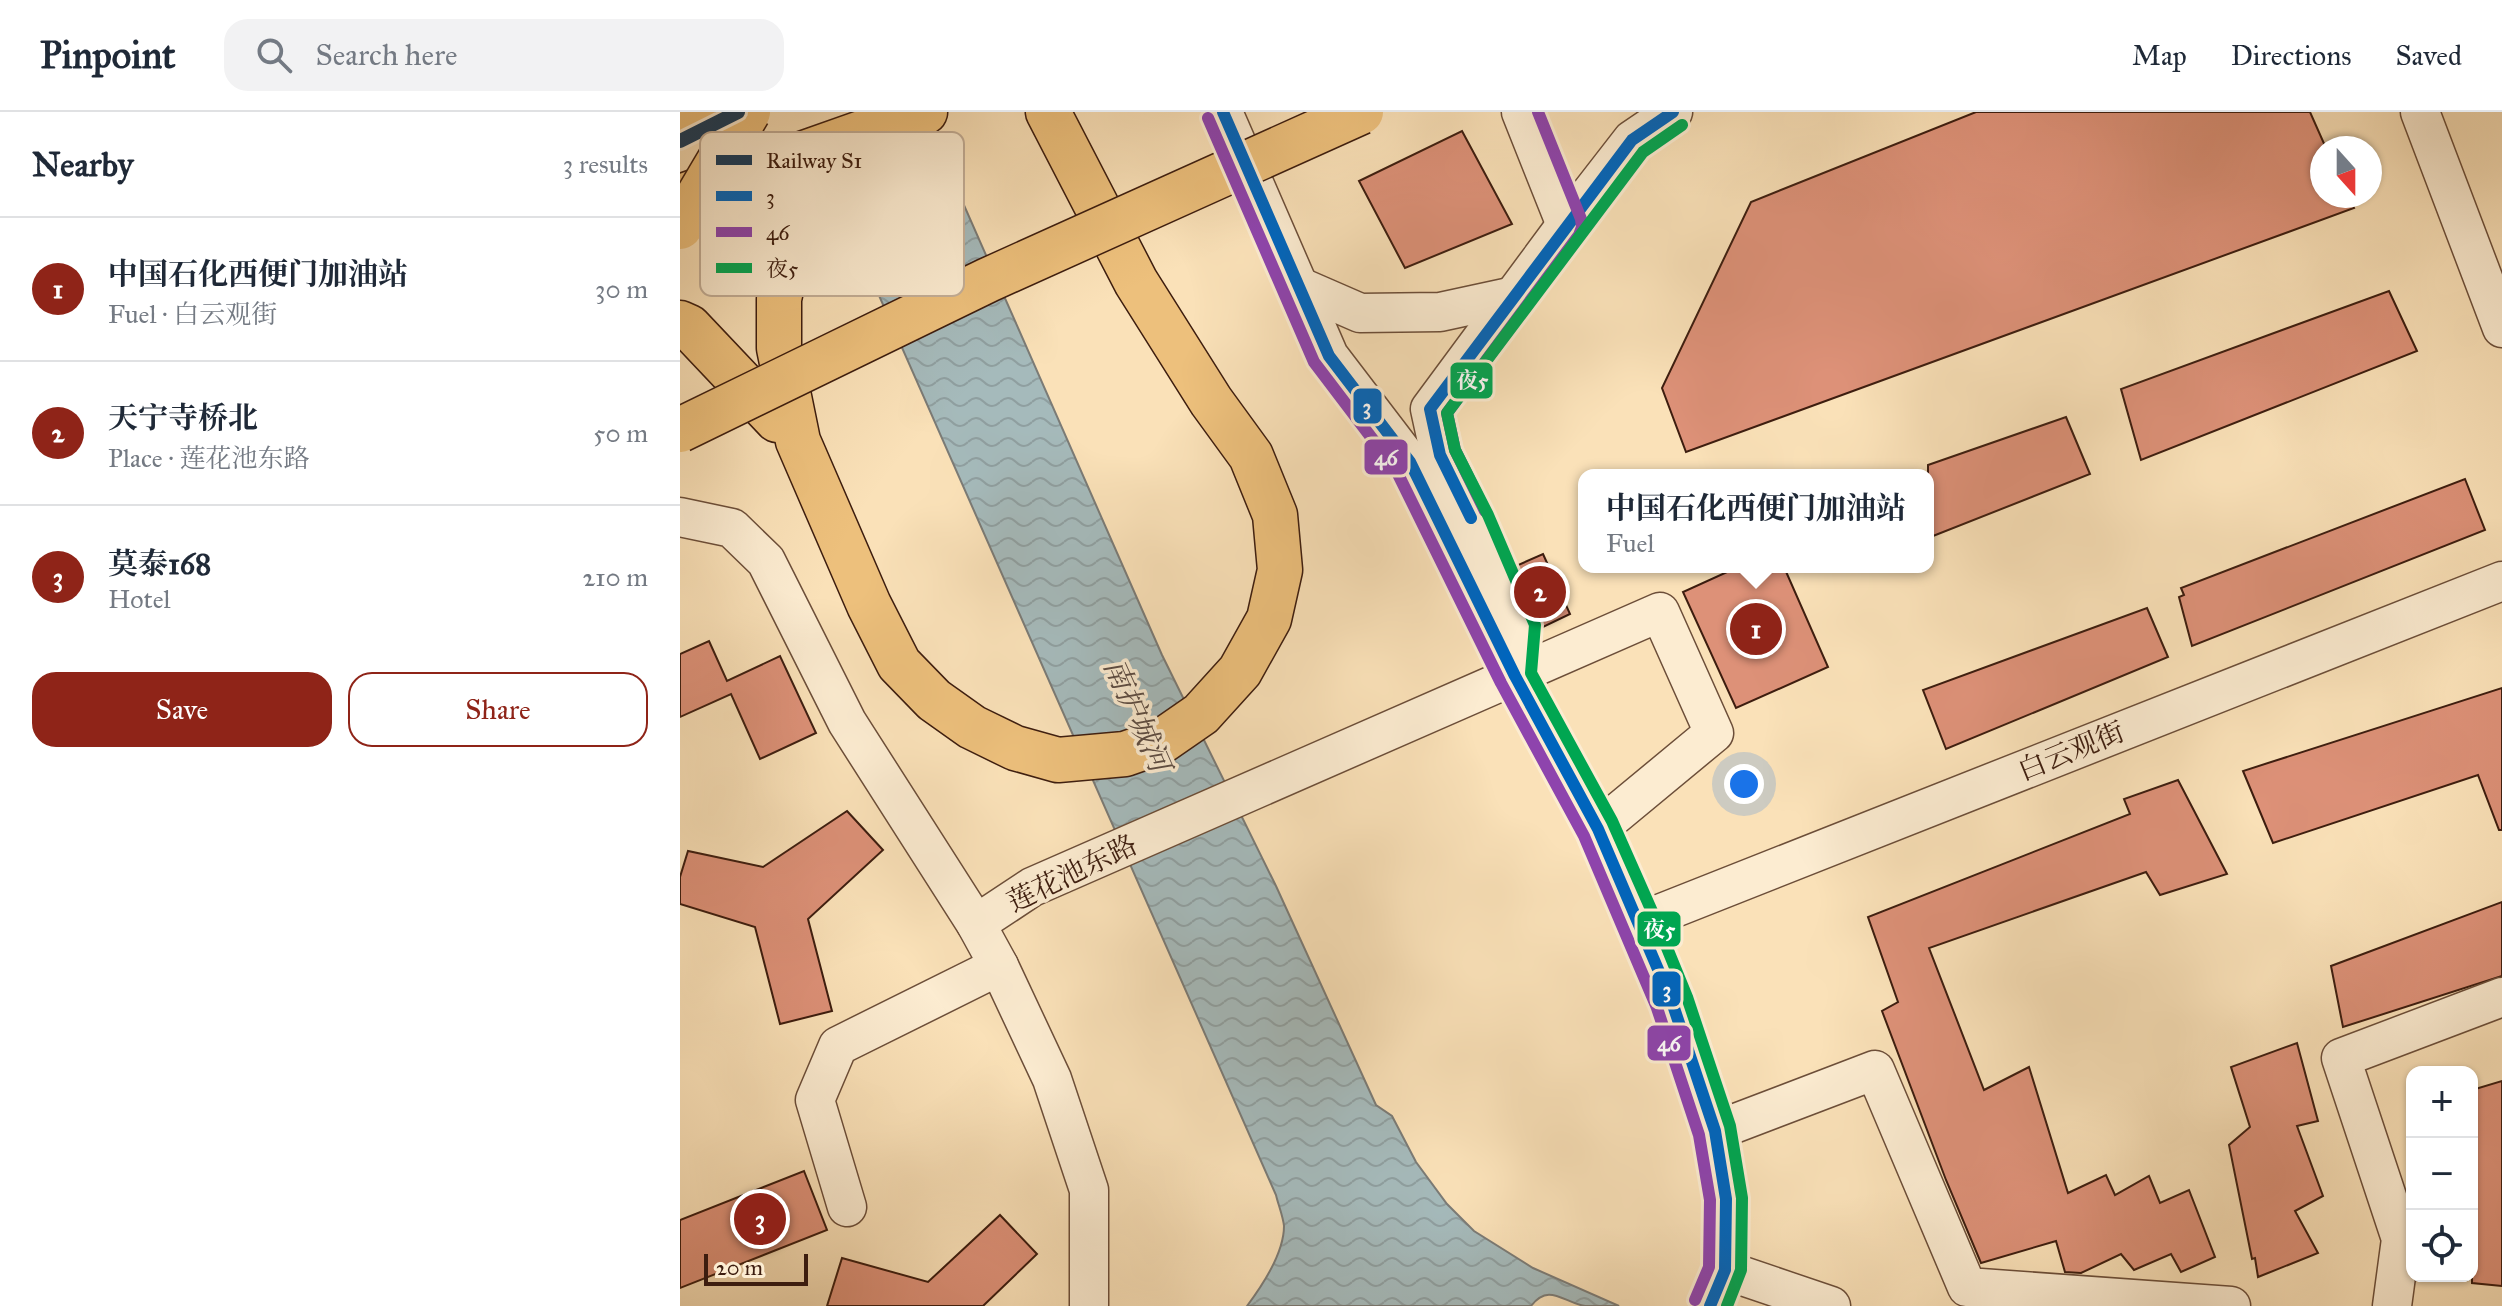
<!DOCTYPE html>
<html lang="en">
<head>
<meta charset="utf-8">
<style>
	:root { --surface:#fff; --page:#f2f2f3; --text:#1f2937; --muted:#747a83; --line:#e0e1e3; --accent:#8f2418 }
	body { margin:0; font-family:"IM FELL Great Primer","Noto Serif SC",serif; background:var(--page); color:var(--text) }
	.controls { position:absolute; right:24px; bottom:24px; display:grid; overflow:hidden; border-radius:16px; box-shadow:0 2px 6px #0004 }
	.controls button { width:72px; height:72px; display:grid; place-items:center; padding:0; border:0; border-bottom:2px solid var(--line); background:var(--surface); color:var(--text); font:40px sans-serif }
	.compass { position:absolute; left:1630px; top:24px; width:72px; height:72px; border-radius:50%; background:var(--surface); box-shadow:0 2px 6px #0004; rotate:159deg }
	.scale { position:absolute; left:24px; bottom:20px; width:104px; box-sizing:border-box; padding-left:8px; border:4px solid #3d1d0f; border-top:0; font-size:22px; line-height:28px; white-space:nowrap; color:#3d1d0f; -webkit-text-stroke:6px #fcecd1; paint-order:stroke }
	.you { position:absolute; left:1064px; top:672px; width:28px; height:28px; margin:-20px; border:6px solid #fff; border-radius:50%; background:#1a73e8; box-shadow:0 0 0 12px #1a73e833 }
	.badge { display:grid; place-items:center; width:52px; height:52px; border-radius:50%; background:var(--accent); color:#fff; font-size:26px; font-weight:700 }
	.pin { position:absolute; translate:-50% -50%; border:4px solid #fff; box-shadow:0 2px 8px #0006 }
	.popup { position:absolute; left:898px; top:357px; width:356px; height:104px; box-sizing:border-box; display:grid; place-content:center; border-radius:16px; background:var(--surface); filter:drop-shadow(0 2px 6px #0005); font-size:26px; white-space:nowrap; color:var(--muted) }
	.popup b { font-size:30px; color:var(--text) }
	.popup::after { content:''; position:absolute; left:50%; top:100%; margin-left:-16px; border:16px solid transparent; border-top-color:var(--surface) }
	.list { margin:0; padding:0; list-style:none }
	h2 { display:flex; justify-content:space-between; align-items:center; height:104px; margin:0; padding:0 32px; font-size:34px }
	h2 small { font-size:26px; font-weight:400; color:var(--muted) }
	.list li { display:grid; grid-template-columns:52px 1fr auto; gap:24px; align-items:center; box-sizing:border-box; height:144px; padding:0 32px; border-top:2px solid var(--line) }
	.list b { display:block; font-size:30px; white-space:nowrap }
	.list p { margin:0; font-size:26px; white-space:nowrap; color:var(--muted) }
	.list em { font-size:26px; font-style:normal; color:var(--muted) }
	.actions { display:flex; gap:16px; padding:24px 32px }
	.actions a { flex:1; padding:18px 0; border:2px solid var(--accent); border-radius:24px; text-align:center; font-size:28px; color:var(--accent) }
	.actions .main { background:var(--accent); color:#fff }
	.icon { flex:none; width:44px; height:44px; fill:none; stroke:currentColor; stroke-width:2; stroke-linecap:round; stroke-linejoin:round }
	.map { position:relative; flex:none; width:1822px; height:1194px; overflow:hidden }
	header { display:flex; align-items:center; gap:48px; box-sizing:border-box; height:112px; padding:0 40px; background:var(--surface); border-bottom:2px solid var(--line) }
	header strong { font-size:38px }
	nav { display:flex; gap:44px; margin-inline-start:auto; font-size:28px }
	.search { width:560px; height:72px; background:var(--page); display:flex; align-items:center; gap:20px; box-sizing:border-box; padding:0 28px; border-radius:24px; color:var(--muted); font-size:30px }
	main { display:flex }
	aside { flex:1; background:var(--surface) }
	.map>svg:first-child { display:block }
	.water { fill:url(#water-waves); stroke:#7b7b76; stroke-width:2 }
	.pier { fill:#fae1b8 }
	.building { fill:#dd9178; stroke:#3d1d0f; stroke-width:2 }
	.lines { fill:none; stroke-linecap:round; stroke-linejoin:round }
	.minor-casing { stroke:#6c4e39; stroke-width:41 }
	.highway-casing { stroke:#3d1d0f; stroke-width:47 }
	.minor { stroke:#fcecd1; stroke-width:38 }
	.highway { stroke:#edc07c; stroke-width:44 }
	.highway-bridge-casing { stroke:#3d1d0f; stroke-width:47; stroke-linecap:butt }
	.highway-bridge { stroke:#edc07c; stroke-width:44 }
	.bus-1-casing { stroke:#fcecd1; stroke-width:18 }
	.bus-2-casing { stroke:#fcecd1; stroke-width:18 }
	.bus-3-casing { stroke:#fcecd1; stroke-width:18 }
	.bus-1 { stroke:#0065bd; stroke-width:12 }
	.bus-2 { stroke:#8e44ad; stroke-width:12 }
	.bus-3 { stroke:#00a651; stroke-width:12 }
	.rail-1-casing { stroke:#fcecd1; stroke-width:20 }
	.rail-1 { stroke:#11385b; stroke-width:14 }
	.labels { text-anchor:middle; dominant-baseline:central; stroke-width:7; stroke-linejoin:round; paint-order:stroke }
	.street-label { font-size:28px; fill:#3d1d0f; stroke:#fcecd1 }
	.water-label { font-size:30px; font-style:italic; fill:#5c4c43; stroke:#fcecd1 }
	.key { fill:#fcecd1; stroke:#c3ae97; stroke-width:2 }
	.key-label { font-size:22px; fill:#3d1d0f }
	.line-badge { stroke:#fcecd1; stroke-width:3 }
	.badge-label { font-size:22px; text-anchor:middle; font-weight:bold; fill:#fff }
</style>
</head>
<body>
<header>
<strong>Pinpoint</strong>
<div class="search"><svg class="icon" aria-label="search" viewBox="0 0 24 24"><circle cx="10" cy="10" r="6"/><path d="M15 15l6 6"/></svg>Search here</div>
<nav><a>Map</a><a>Directions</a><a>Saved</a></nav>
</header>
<main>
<aside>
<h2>Nearby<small>3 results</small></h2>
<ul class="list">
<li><span class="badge">1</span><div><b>中国石化西便门加油站</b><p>Fuel · 白云观街</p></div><em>30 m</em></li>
<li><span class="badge">2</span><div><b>天宁寺桥北</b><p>Place · 莲花池东路</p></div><em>50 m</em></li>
<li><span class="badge">3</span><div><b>莫泰168</b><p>Hotel</p></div><em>210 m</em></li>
</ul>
<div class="actions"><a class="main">Save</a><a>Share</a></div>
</aside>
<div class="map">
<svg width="1822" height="1194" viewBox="0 0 1822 1194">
	<defs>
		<pattern id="water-waves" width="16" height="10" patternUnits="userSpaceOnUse" patternTransform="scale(2)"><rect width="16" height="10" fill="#a5babb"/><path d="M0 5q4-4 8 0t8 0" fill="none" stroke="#8f9fa0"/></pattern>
	</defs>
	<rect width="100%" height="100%" fill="#fae1b8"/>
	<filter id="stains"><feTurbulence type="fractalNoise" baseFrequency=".0025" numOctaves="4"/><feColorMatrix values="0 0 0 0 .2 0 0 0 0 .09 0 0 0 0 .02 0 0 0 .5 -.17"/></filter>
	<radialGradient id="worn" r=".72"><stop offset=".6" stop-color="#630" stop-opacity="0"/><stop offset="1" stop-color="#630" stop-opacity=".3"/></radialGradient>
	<!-- water -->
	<path class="water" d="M118,0H243L482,543L596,774L696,993L712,1004L736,1050L767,1092L794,1119L853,1156L939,1194C928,1194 916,1194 905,1194C884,1191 869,1170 851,1194H567C582,1174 604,1140 604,1114C603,1104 598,1092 596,1083Z"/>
	<!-- pier -->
	<path class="pier" d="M114,0H248L264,37L146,72Z"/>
	<!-- building -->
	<g class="building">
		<path d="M1296,0H1630L1646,36H1642V84H1668L1674,96L1006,340L982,276L1071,90Z"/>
		<path d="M782,19L832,112L725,156L679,69Z"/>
		<path d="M1709,179L1737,239L1461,348L1441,277Z"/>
		<path d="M1386,305L1410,362L1248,426V353Z"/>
		<path d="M1785,367L1805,418L1512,534L1499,485L1504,483L1501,476Z"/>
		<path d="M863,442L890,502L861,516L836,454Z"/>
		<path d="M1058,455H1104L1148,555L1056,596L1003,480Z"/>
		<path d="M1467,496L1488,545L1266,637L1243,578Z"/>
		<path d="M29,529L47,569L100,544L136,621L80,647L51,582L0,605V542Z"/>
		<path d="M1822,576V718H1819L1798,663L1593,731L1563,659Z"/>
		<path d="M1498,668L1547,762L1480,783L1466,760L1249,836L1304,978L1349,955L1388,1081L1426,1063L1435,1083L1469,1064L1480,1091L1509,1078L1535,1145L1501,1160L1491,1142L1454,1158L1441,1142L1401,1161L1385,1160L1376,1129L1301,1151L1266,1068L1202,899L1218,890L1188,805L1450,702L1444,687Z"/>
		<path d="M167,699L203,738L128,807L152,899L100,912L75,815L0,792V765L8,739L83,755Z"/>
		<path d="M1822,790V864L1663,915L1651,854Z"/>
		<path d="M1617,931L1638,1009L1617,1014L1643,1084L1615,1099L1638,1141L1578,1165L1575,1146L1572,1147L1549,1033L1570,1015L1551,955Z"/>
		<path d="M1822,969V1174L1792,1171V978Z"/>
		<path d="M124,1059L147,1118L0,1176V1108Z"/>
		<path d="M320,1103L357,1142L303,1194H147L162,1146L248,1170Z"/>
	</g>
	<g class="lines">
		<defs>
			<g id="minor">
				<path d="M543,0L649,244L730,350L835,564L918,717L959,810L992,890L1035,1019L1046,1087L1045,1158L1030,1194"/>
				<path d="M841,0L886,113"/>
				<path d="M1740,0L1822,216"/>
				<path d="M618,174L680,201L760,200L834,184"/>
				<path d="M0,405L52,416L86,449L167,610L296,812L319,854L372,967L409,1078V1194"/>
				<path d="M839,529L840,518L793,409L760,343L750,297L886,113L952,28L993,0"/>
				<path d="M959,810L1822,469"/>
				<path d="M296,812L352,775L980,500L1034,621L918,717"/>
				<path d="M1035,1019L1195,958L1287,1175L1551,1194"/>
				<path d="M167,1095L135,988L158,934L319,854"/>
				<path d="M1045,1158L1151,1194"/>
				<path d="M1712,1194L1721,1127L1661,946L1822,885"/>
			</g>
			<g id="highway">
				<path d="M245,0L184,37L130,96L111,132L99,187V236L118,329L189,493L219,552L254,588L292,615L335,636L378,648L445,642L482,629L521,602L560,559L589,507L600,458L595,403L571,344L531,289L456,170L368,0"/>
				<path d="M0,6L13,0"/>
				<path d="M0,85L201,14"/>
				<path d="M0,211L9,215L97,308"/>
			</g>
		</defs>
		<!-- minor casing -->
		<use href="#minor" class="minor-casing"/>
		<!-- highway casing -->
		<use href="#highway" class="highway-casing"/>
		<!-- minor -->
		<use href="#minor" class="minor"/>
		<!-- highway -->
		<use href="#highway" class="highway"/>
		<defs>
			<g id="highway-bridge">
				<path d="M0,115L68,0"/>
				<path d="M0,318L308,168L681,0"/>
			</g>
		</defs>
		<!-- highway-bridge casing -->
		<use href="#highway-bridge" class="highway-bridge-casing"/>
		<!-- highway-bridge -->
		<use href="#highway-bridge" class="highway-bridge"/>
		<defs>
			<g id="bus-1">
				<path d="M543,0L649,244L730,350L835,564L918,717L992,890L1035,1019L1046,1087L1045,1158L1030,1194"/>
				<path d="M791,406L760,343L750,297L952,28L993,0"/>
			</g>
			<g id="bus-2">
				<path d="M528,6L634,250L716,358L821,571L904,724L977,896L1019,1023L1030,1088L1029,1155L1015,1188"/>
				<path d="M805,399L775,338L767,301L899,123L902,115L901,107L858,0"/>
			</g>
			<path id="bus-3" d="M1002,13L963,40L767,301L775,338L808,403L855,513L851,561L932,709L974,804L1007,885L1050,1014L1062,1086L1061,1158L1047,1194"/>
		</defs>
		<!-- bus-1 casing -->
		<use href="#bus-1" class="bus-1-casing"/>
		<!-- bus-2 casing -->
		<use href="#bus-2" class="bus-2-casing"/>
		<!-- bus-3 casing -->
		<use href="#bus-3" class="bus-3-casing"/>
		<!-- bus-1 -->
		<use href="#bus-1" class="bus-1"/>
		<!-- bus-2 -->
		<use href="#bus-2" class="bus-2"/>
		<!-- bus-3 -->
		<use href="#bus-3" class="bus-3"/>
		<defs>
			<path id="rail-1" d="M0,29L58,0"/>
		</defs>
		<!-- rail-1 casing -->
		<use href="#rail-1" class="rail-1-casing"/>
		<!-- rail-1 -->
		<use href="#rail-1" class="rail-1"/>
	</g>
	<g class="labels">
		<!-- street labels -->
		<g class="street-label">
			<text transform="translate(1391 639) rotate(-22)">白云观街</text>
			<text transform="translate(392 761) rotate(-26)">莲花池东路</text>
		</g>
		<!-- water labels -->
		<g class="water-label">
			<text transform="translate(457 603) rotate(66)">南护城河</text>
		</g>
	</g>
	<!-- legend -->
	<rect x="20" y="20" width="264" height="164" rx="12" class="key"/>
	<rect x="36" y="43" width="36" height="10" fill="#11385b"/>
	<rect x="36" y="79" width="36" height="10" fill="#0065bd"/>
	<rect x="36" y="115" width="36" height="10" fill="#8e44ad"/>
	<rect x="36" y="151" width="36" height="10" fill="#00a651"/>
	<g class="key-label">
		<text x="86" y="56">Railway S1</text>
		<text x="86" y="92">3</text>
		<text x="86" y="128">46</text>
		<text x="86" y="164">夜5</text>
	</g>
	<g class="line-badge">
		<rect x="769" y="249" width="45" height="39" rx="8" fill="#00a651"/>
		<rect x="672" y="275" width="31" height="38" rx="8" fill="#0065bd"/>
		<rect x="683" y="326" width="46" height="38" rx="8" fill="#8e44ad"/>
		<rect x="956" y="798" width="46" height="38" rx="8" fill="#00a651"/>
		<rect x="971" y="858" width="31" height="38" rx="8" fill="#0065bd"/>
		<rect x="966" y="912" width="46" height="38" rx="8" fill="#8e44ad"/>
	</g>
	<g class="badge-label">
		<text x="792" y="276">夜5</text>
		<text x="687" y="302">3</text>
		<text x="706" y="353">46</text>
		<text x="979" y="825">夜5</text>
		<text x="987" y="885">3</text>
		<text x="989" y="939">46</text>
	</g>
	<rect width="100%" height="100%" filter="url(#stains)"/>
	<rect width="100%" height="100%" fill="url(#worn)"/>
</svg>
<div class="controls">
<button>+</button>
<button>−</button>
<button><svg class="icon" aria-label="locate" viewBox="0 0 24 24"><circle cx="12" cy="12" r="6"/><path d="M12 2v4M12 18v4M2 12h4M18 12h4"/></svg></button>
</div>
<svg class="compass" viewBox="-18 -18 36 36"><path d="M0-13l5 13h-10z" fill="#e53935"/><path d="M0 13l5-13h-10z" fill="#747a83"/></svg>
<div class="scale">20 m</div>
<div class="you"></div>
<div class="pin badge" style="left:1076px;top:517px">1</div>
<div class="popup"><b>中国石化西便门加油站</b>Fuel</div>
<div class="pin badge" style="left:860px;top:480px">2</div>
<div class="pin badge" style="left:80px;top:1107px">3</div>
</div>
</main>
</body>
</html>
